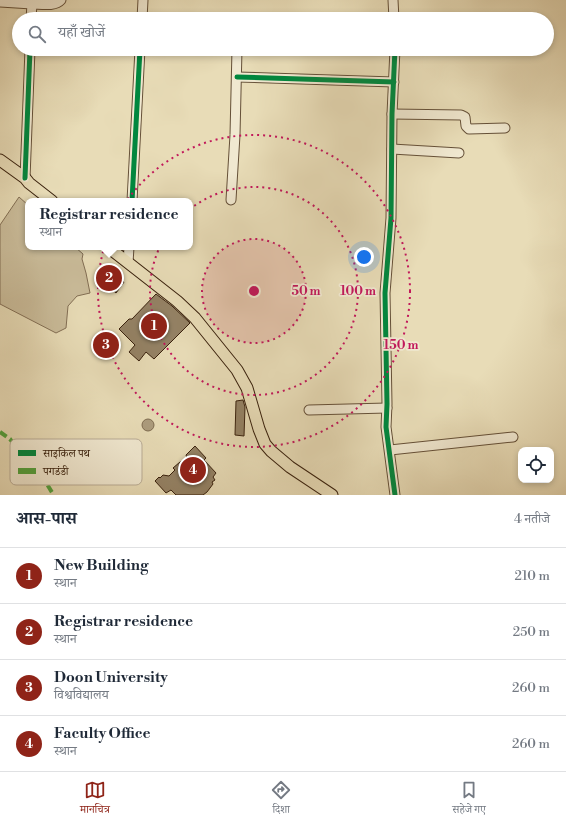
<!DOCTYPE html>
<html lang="hi">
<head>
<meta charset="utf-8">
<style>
	:root { --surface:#fff; --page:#f6f6f7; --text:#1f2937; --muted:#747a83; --line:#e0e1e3; --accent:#8f2418 }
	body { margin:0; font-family:"Libre Bodoni","Noto Serif Devanagari",serif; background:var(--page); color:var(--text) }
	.controls { position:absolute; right:12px; bottom:12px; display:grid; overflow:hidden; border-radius:8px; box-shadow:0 2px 6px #0003 }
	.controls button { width:36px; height:36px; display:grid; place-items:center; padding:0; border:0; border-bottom:1px solid var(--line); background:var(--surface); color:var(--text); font:20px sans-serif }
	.you { position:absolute; left:364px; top:257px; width:14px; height:14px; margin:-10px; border:3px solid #fff; border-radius:50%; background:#1a73e8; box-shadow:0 0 0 6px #1a73e833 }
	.badge { display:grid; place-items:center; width:26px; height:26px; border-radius:50%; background:var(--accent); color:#fff; font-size:13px; font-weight:700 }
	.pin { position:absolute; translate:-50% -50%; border:2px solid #fff; box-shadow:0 1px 4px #0006 }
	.popup { position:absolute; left:25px; top:198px; width:168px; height:52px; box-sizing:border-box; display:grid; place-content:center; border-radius:8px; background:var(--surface); filter:drop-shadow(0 1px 3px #0005); font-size:13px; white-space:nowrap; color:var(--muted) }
	.popup b { font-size:15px; color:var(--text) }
	.popup::after { content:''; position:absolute; left:50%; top:100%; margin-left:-8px; border:8px solid transparent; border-top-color:var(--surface) }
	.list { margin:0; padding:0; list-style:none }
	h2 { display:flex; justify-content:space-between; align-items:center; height:52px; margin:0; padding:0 16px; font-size:17px }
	h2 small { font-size:13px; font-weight:400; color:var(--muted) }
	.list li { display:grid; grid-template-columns:26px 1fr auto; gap:12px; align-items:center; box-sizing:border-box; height:56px; padding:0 16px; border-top:1px solid var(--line) }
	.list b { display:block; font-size:15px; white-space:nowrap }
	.list p { margin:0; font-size:13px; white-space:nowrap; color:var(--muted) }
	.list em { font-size:13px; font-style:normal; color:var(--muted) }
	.icon { flex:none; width:22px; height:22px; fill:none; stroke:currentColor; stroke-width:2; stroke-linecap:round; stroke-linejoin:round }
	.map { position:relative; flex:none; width:566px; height:495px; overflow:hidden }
	.search { position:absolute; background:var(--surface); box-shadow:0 2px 6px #0003; left:12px; right:12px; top:12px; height:44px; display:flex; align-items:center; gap:10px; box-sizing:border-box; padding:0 14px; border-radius:22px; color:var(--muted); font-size:15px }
	.sheet { height:276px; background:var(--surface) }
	nav { display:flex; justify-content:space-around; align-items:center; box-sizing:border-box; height:56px; border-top:1px solid var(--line); background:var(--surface); font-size:11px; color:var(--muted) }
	nav a { display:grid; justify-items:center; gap:2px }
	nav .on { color:var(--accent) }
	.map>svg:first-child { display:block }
	.green { fill:#cabc9a; stroke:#826e54 }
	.water { fill:#ac9c7d; stroke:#7e6b50 }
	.building { fill:#948265; stroke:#39210d }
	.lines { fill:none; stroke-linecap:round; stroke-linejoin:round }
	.minor-casing { stroke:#655038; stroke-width:11 }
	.major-casing { stroke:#39210d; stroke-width:13 }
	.minor { stroke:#f0e8d0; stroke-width:9 }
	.major { stroke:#e8dcb7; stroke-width:11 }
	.quiet { stroke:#53a23e; stroke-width:4; stroke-dasharray:8 4; stroke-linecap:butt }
	.cycleway-casing { stroke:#f0e8d0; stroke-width:8 }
	.cycleway { stroke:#00873e; stroke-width:5 }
	.ring { fill:none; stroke:#c2185b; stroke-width:2; stroke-dasharray:2 4 }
	.key { fill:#f0e8d0; stroke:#b9ac96; stroke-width:1 }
	.key-label { font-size:11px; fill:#39210d }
	.centre { fill:#c2185b; stroke:#f0e8d0; stroke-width:2 }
	.ring-label { font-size:12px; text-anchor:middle; font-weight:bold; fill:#c2185b; stroke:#f0e8d0; stroke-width:3.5; stroke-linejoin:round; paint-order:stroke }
</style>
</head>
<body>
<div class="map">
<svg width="566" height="495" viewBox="0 0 566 495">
	<rect width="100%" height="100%" fill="#e8dcb7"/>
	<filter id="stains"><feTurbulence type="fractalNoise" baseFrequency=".005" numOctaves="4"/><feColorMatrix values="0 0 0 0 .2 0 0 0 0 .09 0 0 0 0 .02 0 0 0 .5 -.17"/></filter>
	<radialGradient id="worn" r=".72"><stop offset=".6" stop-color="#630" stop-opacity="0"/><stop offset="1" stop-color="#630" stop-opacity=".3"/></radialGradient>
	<!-- green -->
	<path class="green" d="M19,197L28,205V247H75L83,254L82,259L86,273L90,293L77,296L68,306L66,328L56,333L0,304V225Z"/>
	<!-- water -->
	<circle class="water" cx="148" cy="425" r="6"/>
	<!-- building -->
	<g class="building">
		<path d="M105,264L113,271L109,277H118L124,282L116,293L107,285L96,275Z"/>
		<path d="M156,294L172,306L190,323L154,359L146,352L139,361L129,352L135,345L119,329L129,319H132Z"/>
		<path d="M243,400L245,407L244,436L235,435L236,401Z"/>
		<path d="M195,446L206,458L204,460L216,473L213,477L215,480L212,482L213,484L207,492L203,495H176L171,490L166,493L155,481L159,477L160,478L163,475L169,476L175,470L173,468L180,462L188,461L186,455Z"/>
	</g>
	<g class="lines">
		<defs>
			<g id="minor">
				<path d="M393,0L394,19"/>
				<path d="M0,2L32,4"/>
				<path d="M31,19L32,4C40,4 55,7 61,0"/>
				<path d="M142,19L143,0"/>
				<path d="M395,49L392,114L391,218L385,293L387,404L386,427L395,495"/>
				<path d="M237,77L394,82"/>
				<path d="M392,114L461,115L465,117L466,126L469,129L505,128"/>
				<path d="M392,149L459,153"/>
				<path d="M25,178L30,49"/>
				<path d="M231,200L235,135L237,49"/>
				<path d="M132,201L140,49"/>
				<path d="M128,263L129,247"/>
				<path d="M309,410L387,408"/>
				<path d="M390,450L513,437"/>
			</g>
			<g id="major">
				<path d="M0,160L25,178L29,183L52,201"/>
				<path d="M108,247L177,301L195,318L237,370L247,388L259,429L265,444L271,451L290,467L332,495"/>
			</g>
		</defs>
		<!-- minor casing -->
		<use href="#minor" class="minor-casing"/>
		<!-- major casing -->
		<use href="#major" class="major-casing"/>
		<!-- minor -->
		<use href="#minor" class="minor"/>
		<!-- major -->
		<use href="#major" class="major"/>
		<!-- quiet -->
		<path class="quiet" d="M0,432L10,439L21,454L45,481L53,494"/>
		<defs>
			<g id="cycleway">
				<path d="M395,49L392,114L391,218L385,293L387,404L386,427L395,495"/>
				<path d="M237,77L394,82"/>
				<path d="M25,178L30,49"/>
				<path d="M132,201L140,49"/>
			</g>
		</defs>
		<!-- cycleway casing -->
		<use href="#cycleway" class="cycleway-casing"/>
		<!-- cycleway -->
		<use href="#cycleway" class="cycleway"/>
	</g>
	<!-- distance rings -->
	<circle cx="254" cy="291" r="52" fill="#c2185b" fill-opacity=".12"/>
	<g class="ring">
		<circle cx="254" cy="291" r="52"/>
		<circle cx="254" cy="291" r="104"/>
		<circle cx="254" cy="291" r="156"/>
	</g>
	<!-- legend -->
	<rect x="10" y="439" width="132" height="46" rx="6" class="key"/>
	<rect x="18" y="450" width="18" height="6" fill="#00873e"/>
	<rect x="18" y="468" width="18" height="6" fill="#53a23e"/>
	<g class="key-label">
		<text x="43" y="457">साइकिल पथ</text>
		<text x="43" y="475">पगडंडी</text>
	</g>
	<circle cx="254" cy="291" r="6" class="centre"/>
	<g class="ring-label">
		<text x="306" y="295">50 m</text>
		<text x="358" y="295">100 m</text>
		<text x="401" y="349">150 m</text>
	</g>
	<rect width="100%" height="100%" filter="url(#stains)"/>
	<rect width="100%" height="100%" fill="url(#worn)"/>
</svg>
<div class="controls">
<button><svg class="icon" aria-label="locate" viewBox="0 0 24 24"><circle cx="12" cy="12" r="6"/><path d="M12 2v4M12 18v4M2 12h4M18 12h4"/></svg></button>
</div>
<div class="you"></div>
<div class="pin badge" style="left:154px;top:326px">1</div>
<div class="pin badge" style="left:109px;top:278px">2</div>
<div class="popup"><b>Registrar residence</b>स्थान</div>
<div class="pin badge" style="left:106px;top:345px">3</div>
<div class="pin badge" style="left:193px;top:470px">4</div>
<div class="search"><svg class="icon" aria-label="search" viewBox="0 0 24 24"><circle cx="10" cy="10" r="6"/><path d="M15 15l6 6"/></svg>यहाँ खोजें</div>
</div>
<section class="sheet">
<h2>आस-पास<small>4 नतीजे</small></h2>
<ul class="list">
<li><span class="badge">1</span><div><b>New Building</b><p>स्थान</p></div><em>210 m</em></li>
<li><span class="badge">2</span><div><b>Registrar residence</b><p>स्थान</p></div><em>250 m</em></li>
<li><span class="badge">3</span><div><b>Doon University</b><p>विश्वविद्यालय</p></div><em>260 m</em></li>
<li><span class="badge">4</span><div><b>Faculty Office</b><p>स्थान</p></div><em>260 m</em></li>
</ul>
</section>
<nav>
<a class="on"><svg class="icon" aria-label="map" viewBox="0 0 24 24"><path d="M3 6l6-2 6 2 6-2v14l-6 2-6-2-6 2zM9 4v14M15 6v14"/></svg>मानचित्र</a>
<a><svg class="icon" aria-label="directions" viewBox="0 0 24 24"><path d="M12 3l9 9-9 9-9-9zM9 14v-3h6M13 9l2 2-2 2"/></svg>दिशा</a>
<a><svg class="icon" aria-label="saved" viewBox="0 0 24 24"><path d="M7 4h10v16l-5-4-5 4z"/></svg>सहेजे गए</a>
</nav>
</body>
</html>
